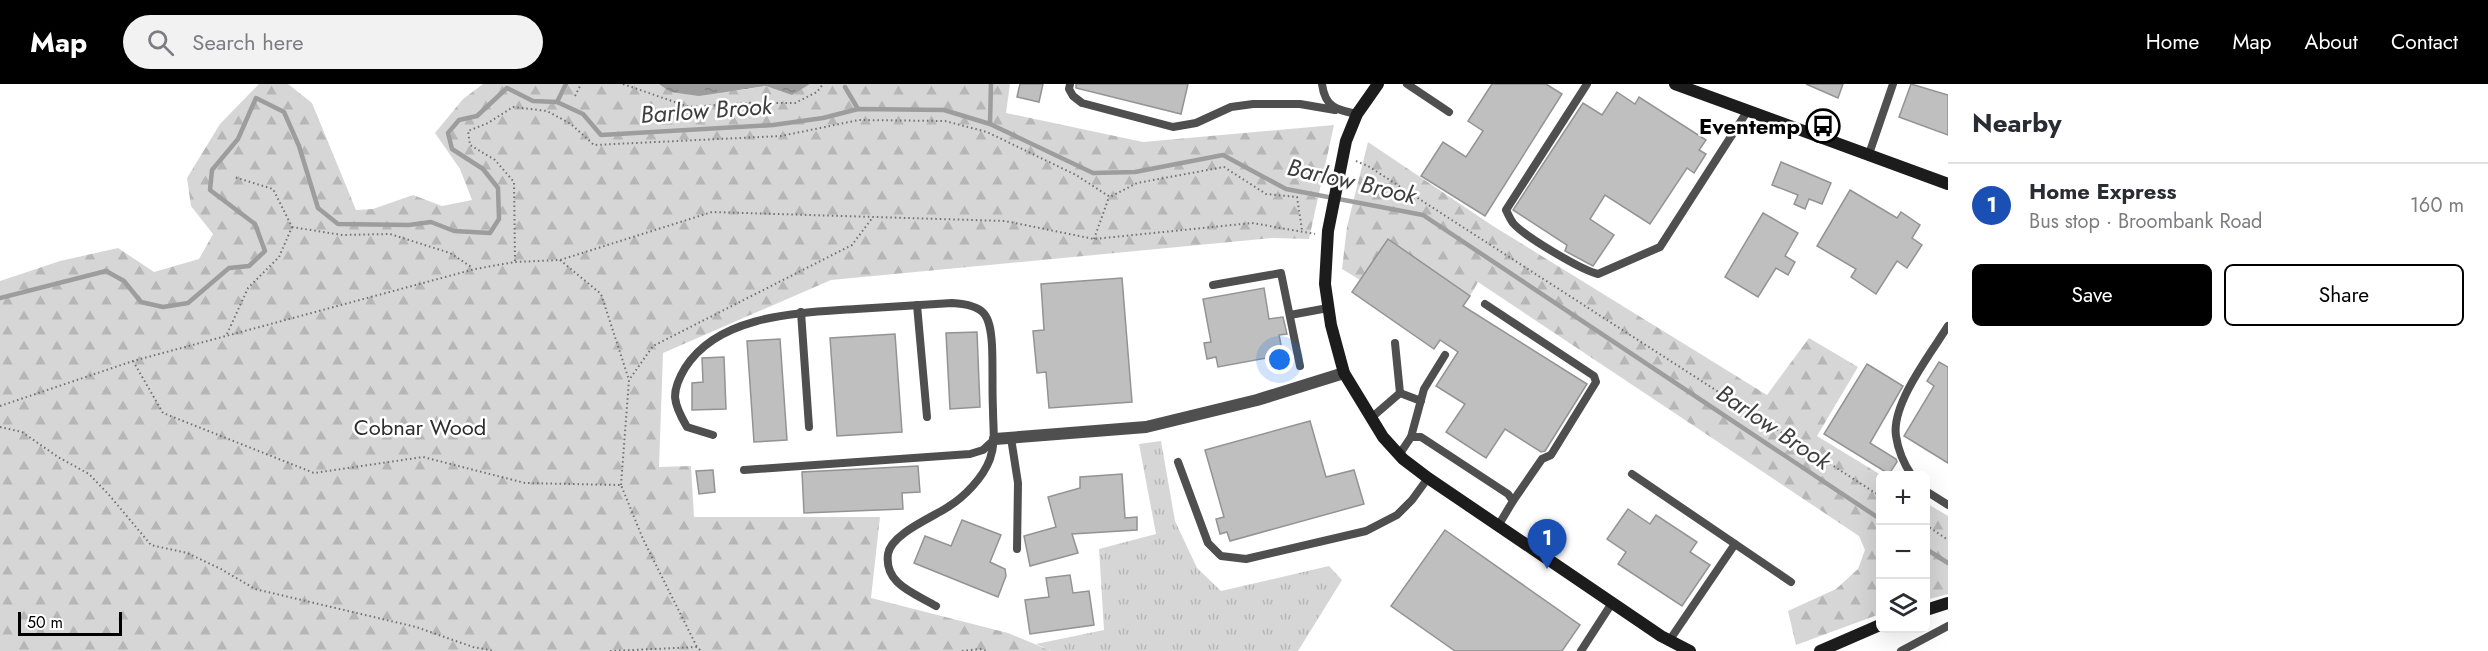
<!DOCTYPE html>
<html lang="en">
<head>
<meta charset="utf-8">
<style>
	:root { --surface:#fff; --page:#f2f2f3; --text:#2b2b33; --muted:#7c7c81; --line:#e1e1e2; --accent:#000 }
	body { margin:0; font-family:Jost,sans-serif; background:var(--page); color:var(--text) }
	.controls { position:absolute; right:18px; bottom:18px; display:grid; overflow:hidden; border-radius:9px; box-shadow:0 6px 24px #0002 }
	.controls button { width:54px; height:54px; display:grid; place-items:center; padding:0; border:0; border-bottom:2px solid var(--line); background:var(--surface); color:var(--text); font:30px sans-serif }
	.scale { position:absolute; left:18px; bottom:15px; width:104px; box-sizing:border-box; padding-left:6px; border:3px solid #000; border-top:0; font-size:16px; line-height:21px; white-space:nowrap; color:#000; -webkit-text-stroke:4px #fff; paint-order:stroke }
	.you { position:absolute; left:1280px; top:276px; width:21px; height:21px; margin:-15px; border:4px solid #fff; border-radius:50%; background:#1a73e8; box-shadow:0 0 0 9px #1a73e833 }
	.badge { display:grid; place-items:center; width:39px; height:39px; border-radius:50%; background:var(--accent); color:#fff; font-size:20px; font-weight:700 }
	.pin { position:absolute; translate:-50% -50px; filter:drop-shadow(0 2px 3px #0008) }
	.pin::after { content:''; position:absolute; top:32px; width:21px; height:18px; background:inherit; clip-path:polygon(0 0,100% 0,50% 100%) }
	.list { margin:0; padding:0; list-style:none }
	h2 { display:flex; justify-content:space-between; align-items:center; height:78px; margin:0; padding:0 24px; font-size:26px }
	h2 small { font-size:20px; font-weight:400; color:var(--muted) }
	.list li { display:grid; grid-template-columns:39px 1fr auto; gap:18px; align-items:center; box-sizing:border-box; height:84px; padding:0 24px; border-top:2px solid var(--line) }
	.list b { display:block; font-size:22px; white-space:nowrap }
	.list p { margin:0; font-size:20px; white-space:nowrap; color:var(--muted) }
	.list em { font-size:20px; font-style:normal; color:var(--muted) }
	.actions { display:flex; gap:12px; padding:18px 24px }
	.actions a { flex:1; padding:14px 0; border:2px solid var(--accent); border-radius:9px; text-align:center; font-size:21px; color:var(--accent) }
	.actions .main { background:var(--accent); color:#fff }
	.icon { flex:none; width:33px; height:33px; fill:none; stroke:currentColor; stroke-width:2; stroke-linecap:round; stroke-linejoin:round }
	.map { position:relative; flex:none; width:1948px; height:567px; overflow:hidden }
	header { display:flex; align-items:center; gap:36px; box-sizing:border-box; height:84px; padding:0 30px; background:var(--accent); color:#fff }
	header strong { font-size:28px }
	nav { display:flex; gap:33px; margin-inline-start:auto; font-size:21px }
	.search { width:420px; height:54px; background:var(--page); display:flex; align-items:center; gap:15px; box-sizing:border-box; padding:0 21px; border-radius:33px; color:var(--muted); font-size:22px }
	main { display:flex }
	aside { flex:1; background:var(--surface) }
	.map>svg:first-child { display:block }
	.grass { fill:url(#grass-tufts) }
	.forest { fill:url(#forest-firs) }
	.water { fill:url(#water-ripples) }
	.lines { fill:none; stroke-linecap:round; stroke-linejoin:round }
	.stream { stroke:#9d9d9d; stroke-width:4.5 }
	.building { fill:#bfbfbf; stroke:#939393; stroke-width:1.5 }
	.path { stroke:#717171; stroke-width:2; stroke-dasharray:1.5 3; stroke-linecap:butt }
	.lane { stroke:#4f4f4f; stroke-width:8 }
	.street { stroke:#4f4f4f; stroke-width:12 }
	.secondary { stroke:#1c1c1c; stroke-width:12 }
	.labels { text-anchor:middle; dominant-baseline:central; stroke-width:5; stroke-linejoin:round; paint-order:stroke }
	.poi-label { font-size:22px; font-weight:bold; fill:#000; stroke:#fff; text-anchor:end }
	.park-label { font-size:22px; fill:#2d2d2d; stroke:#fff }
	.water-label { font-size:24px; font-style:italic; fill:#3e3e3e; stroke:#fff }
</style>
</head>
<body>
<header>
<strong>Map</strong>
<div class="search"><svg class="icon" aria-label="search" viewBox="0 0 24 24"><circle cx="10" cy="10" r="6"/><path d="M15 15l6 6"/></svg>Search here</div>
<nav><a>Home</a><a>Map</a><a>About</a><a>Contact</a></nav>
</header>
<main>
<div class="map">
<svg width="1948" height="567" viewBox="0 0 1948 567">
	<defs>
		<pattern id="grass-tufts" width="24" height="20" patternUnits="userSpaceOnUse" patternTransform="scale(1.5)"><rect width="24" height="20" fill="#d6d6d6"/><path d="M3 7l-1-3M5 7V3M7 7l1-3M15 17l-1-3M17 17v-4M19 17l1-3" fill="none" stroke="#b6b6b6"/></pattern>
		<pattern id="forest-firs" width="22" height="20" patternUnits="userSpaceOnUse" patternTransform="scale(1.5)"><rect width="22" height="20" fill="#d6d6d6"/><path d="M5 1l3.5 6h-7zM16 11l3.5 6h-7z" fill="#b6b6b6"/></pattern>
		<pattern id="water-ripples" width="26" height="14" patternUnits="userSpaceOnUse" patternTransform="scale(1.5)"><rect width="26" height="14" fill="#9d9d9d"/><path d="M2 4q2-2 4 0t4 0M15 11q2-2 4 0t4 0" fill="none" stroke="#858585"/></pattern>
	</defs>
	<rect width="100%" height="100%" fill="#fff"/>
	<!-- grass -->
	<path class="grass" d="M1161,357L1175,437L1197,484L1221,507L1329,482L1342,496L1298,567H1051L1036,560L1104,546L1099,465L1156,450L1139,360Z"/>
	<!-- forest -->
	<g class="forest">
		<path d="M259,0H288L312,19L356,126L373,125L413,111L442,122L472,116L460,85L435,49L463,15L483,0H659L670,8L742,6L766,2L792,10L810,0H1010L1006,29L1143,58L1334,41L1309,155L1273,154L831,196L663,269L659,383L691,382L694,433H880L871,514L1008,549L1051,567H0V197L60,177L118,164L154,188L199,175L213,150L191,122L187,94L220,40Z"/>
		<path d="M1368,58L1493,142L1767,311L1809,254L1858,283L1817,352L1881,391L1880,530L1796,561L1788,527L1836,505L1858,485L1865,466L1859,452L1478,198L1470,212L1388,156L1360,196L1342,185L1347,143Z"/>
		<path d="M1926,419L1948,432V510L1926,516Z"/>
	</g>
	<!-- water -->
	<path class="water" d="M659,0H810L792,11L766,2L699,12L670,8Z"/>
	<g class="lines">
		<!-- stream -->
		<g class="stream">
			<path d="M845,3L858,25"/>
			<path d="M557,18L566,0"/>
			<path d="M990,40L991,0"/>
			<path d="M0,214L106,187L124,197L141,218L163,223L188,219L229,184L249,182L265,167L255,140L210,106L212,86L238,55L256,14L284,28L299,62L318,124L338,140L409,141L431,138L454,147L490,149L499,135L498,104L483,85L452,65L448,49L459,36L477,32L507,4L533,17L557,18L583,30L601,51L773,41L823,34L858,25L944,26L990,40L1093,89L1135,88L1223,71L1286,105L1423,131L1880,435"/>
			<path d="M1926,465L1948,479"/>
		</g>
	</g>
	<!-- building -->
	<g class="building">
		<path d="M1020,0H1043L1039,18L1017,13Z"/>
		<path d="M1076,0H1188L1181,30L1076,4Z"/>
		<path d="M1492,0H1546L1562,10L1485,132L1421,92L1443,58L1466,73L1483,47L1468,37Z"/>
		<path d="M1806,0H1843L1838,14Z"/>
		<path d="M1911,0L1948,11V51L1899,33Z"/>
		<path d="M1617,8L1635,20L1639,13L1706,56L1699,66L1706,70L1694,89L1687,84L1650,140L1605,111L1590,135L1614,151L1593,182L1565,167L1567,161L1513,126L1583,19L1602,31Z"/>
		<path d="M1781,78L1831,99L1822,120L1809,115L1805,125L1794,120L1798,111L1772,101Z"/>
		<path d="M1850,106L1897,134L1901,128L1920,141L1912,154L1922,161L1907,184L1897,177L1876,210L1851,193L1856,185L1817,162Z"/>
		<path d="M1763,129L1798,149L1785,172L1795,178L1788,191L1776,184L1758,213L1725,193Z"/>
		<path d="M1388,155L1470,212L1463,222L1587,300L1545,367L1541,368L1505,345L1486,374L1446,348L1465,320L1436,302L1458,268L1440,256L1434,265L1352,208Z"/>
		<path d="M1122,194L1132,318L1049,324L1046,288L1037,289L1033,247L1044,246L1041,200Z"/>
		<path d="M1264,204L1269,235L1283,233L1287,250L1279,251L1283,271L1218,283L1216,273L1207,275L1204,259L1211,258L1203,215Z"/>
		<path d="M977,248L980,323L950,325L946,249Z"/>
		<path d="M895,250L902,348L837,352L830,254Z"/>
		<path d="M780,255L787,356L754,358L747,257Z"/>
		<path d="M724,273L726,325L692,326V299L703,298L702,274Z"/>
		<path d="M1939,278L1948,283V379L1904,352L1934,302L1927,297Z"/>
		<path d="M1867,280L1903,302L1870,359L1896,375L1897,378L1889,390L1824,350Z"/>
		<path d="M1310,337L1326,393L1354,386L1364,420L1230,457L1227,448L1220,450L1216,435L1224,433L1205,366Z"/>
		<path d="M918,382L920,408L902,409L903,425L804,429L802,388Z"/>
		<path d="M713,386L715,408L699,410L696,387Z"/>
		<path d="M1122,390L1125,434L1137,433V446L1072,450L1078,469L1030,482L1024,452L1056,443L1048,413L1080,404V393Z"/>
		<path d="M1628,425L1650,440L1656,431L1697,458L1690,468L1710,481L1682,522L1618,480L1626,468L1607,455Z"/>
		<path d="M962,436L1001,451L990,478L1005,485L1006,492L998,513L914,479L925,452L951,462Z"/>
		<path d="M1445,446L1580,541L1562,567H1455L1391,522Z"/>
		<path d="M1070,491L1073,509L1089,507L1094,541L1030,550L1025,516L1049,513L1046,494Z"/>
	</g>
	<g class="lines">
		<!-- path -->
		<g class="path">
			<path d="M623,0L689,23L747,19H795L817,8L823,0"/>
			<path d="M575,12L581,0"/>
			<path d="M1356,77L1368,82L1880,412"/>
			<path d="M292,143L342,151L390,150L450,169L473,184"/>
			<path d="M1094,155L1109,113"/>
			<path d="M560,176L601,210L629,296"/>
			<path d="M515,177L514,98L495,76L470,61L468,47L488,39L513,23L547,27L571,40L594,61L781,52L859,36L945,37L987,48L1076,91L1110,113L1137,99L1224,83L1266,110L1297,113L1302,146"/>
			<path d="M227,250L248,204L279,173L292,143L273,105L234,93"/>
			<path d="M133,277L163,329L314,389L423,373L525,399L621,401L643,455L697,563"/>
			<path d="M0,322L133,277L475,185L515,178L560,176L712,128L1005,137L1094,155L1252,139L1315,150"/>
			<path d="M0,343L22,348L58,373L89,390L110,412L151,461L187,469L221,485L255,505L416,543L473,563L495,567"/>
			<path d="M621,401L629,296L653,262L852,161L873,133"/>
			<path d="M1926,441L1948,456"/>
			<path d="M610,567L697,563L701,567"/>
			<path d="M962,567L980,565L987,567"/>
		</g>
		<!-- lane -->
		<g class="lane">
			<path d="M1070,0L1069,5L1073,12L1082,19L1173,43L1196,39L1231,23L1253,20H1300L1335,26"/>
			<path d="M1322,0C1325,23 1336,26 1357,30"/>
			<path d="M1407,0L1449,28"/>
			<path d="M1587,0L1506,126C1508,130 1510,135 1513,139C1524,152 1581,186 1598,190L1660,163L1748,26"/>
			<path d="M1869,70L1893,0"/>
			<path d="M1213,201L1281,189L1300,282"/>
			<path d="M1485,220L1594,292L1596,298L1551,371L1542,375L1513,417"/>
			<path d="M917,221L927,333"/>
			<path d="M801,228L809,343"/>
			<path d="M1290,231L1328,224"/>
			<path d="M1395,259L1400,309"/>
			<path d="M1371,334L1400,309L1421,317"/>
			<path d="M713,351L687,343C673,319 670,309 685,284C719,230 799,229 856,225C888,223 920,221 952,219C985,221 990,230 992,261C993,283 992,304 993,326C993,343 996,358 990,375C983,394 964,413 948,423C933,433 891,450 888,470C884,500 914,509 936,522"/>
			<path d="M1411,353L1424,305L1445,271"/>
			<path d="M1011,354L1018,399L1017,465"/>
			<path d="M1399,371L1411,353H1421L1508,410L1513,417L1498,442"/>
			<path d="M1178,378L1208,459L1221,472L1246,475L1366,447L1397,431L1412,416L1428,394"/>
			<path d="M744,386L970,370L983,366L995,355"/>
			<path d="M1632,390L1791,498"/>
			<path d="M1912,392C1904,380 1898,366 1896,352C1891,320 1931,269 1948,242"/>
			<path d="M1926,407L1948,421"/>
			<path d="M1669,557L1735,460"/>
			<path d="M1581,567L1612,519"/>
			<path d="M1901,567L1948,542"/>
		</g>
		<!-- street -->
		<path class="street" d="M995,355L1146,343L1257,316L1344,289"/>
		<!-- secondary -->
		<g class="secondary">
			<path d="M1378,0L1357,30L1346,57L1328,147L1325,200L1331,241L1344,289L1383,353L1403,375L1428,394L1661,552L1690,567"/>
			<path d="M1675,0L1948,100"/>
			<path d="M1926,526L1948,519"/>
			<path d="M1820,567L1880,541"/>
		</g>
	</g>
	<!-- icons -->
	<defs>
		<symbol id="bus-ring" viewBox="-11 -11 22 22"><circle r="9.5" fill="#fff" stroke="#000" stroke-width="1.5"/><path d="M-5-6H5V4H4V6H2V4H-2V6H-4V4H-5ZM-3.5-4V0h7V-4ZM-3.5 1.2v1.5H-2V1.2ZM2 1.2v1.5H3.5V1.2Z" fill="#000"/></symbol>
	</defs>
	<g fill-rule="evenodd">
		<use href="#bus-ring" x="1804" y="23" width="38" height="38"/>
	</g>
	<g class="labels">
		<!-- poi labels -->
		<g class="poi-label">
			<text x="1800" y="42">Eventemp</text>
		</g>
		<!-- park labels -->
		<g class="park-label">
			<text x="420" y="343">Cobnar Wood</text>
		</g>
		<!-- water labels -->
		<g class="water-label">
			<text transform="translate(706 26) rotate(-4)">Barlow Brook</text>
			<text transform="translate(1352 97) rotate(13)">Barlow Brook</text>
			<text transform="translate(1774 343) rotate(34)">Barlow Brook</text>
		</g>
	</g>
</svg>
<div class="controls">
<button>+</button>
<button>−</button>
<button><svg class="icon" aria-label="layers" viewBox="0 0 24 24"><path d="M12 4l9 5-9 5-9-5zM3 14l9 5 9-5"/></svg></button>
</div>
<div class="scale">50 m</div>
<div class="you"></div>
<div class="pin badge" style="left:1547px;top:485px;background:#1a4fb4">1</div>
</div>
<aside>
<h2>Nearby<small></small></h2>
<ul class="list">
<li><span class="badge" style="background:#1a4fb4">1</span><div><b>Home Express</b><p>Bus stop · Broombank Road</p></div><em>160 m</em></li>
</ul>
<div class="actions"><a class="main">Save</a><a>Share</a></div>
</aside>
</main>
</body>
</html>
